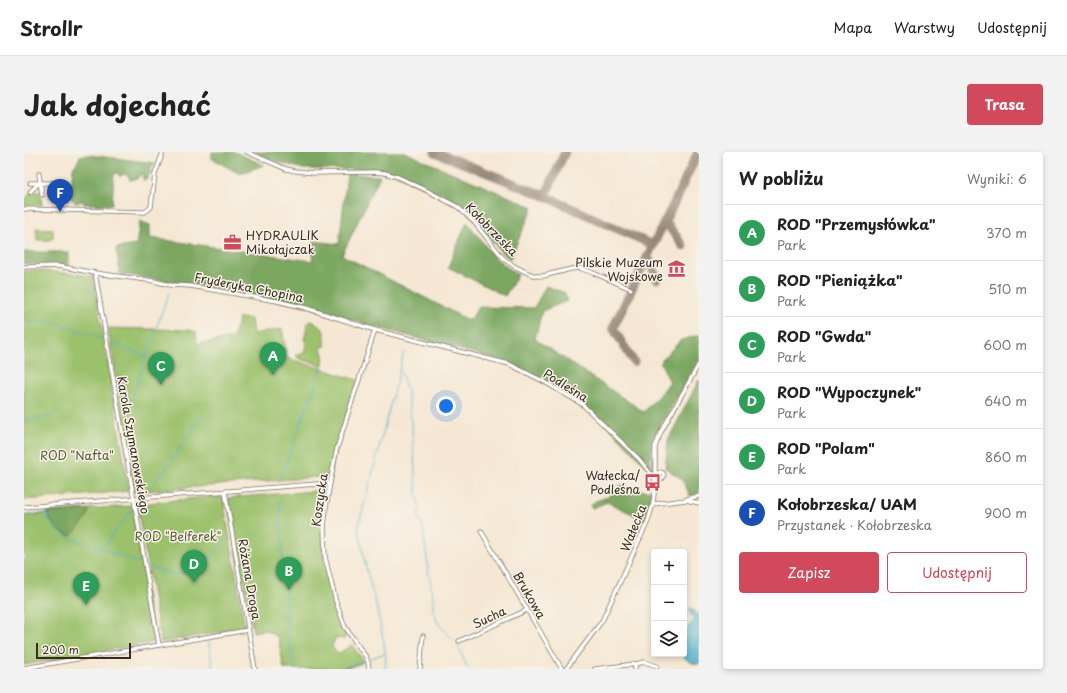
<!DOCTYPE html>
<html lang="pl">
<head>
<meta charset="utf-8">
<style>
	:root { --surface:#fff; --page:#f2f2f2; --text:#222; --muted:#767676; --line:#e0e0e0; --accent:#d1495b }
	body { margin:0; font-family:"Playpen Sans",sans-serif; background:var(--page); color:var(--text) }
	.controls { position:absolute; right:12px; bottom:12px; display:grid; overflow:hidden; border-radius:4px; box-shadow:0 2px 6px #0003 }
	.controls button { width:36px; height:36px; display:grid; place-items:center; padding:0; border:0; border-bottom:1px solid var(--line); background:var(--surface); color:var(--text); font:20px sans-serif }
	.scale { position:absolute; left:12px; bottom:10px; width:95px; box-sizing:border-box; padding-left:4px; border:2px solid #3b2a1e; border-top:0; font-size:11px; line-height:14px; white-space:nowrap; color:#3b2a1e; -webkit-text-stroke:3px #f7f3e8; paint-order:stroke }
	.you { position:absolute; left:422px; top:254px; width:14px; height:14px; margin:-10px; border:3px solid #fff; border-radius:50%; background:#1a73e8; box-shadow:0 0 0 6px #1a73e833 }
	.badge { display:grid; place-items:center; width:26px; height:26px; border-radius:50%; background:var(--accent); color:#fff; font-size:13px; font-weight:700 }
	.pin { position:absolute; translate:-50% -33px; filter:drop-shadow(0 1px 2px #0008) }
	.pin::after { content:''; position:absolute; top:21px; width:14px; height:12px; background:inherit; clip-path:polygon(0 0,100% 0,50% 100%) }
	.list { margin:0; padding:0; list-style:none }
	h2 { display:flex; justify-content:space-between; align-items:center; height:52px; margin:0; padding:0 16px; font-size:17px }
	h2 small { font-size:13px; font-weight:400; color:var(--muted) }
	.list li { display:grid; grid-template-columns:26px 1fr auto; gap:12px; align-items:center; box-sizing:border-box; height:56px; padding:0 16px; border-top:1px solid var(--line) }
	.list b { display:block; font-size:15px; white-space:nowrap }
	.list p { margin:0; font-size:13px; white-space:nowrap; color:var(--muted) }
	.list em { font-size:13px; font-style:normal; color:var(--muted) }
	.actions { display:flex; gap:8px; padding:12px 16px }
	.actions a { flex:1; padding:9px 0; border:1px solid var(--accent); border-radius:4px; text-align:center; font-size:14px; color:var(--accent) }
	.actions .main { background:var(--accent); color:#fff }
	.icon { flex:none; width:22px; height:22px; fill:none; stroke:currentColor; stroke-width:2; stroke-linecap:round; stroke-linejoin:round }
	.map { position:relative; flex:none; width:675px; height:517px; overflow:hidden; border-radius:4px }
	header { display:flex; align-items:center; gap:24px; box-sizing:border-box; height:56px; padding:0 20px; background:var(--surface); border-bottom:1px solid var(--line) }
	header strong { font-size:19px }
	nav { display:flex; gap:22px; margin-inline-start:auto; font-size:14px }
	.intro { display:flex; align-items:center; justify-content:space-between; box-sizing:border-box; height:96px; padding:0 24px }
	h1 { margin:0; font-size:28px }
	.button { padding:10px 18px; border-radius:4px; background:var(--accent); color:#fff; font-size:14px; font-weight:700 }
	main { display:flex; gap:24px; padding:0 24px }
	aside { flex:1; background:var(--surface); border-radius:4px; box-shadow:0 2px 6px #0003 }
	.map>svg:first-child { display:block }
	.green { fill:#9bc16c; stroke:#6b7645 }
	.forest { fill:#7ca760; stroke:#5c683f }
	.water { fill:#4cb0cb; stroke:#446d74 }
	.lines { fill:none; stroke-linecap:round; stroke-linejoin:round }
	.stream { stroke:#4cb0cb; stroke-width:1 }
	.taxiway { stroke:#988878; stroke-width:9 }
	.street-casing { stroke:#7c6c5d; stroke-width:5 }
	.street { stroke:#fff; stroke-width:3.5 }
	.labels { text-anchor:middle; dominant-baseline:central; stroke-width:3; stroke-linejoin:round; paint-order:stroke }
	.street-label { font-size:12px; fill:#3b2a1e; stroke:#f7f3e8 }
	.poi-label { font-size:12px; fill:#3b2a1e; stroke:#f7f3e8; text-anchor:end }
	.park-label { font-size:12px; fill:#585735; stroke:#f7f3e8 }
</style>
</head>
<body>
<header>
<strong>Strollr</strong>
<nav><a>Mapa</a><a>Warstwy</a><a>Udostępnij</a></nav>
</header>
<div class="intro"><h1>Jak dojechać</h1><a class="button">Trasa</a></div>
<main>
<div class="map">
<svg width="675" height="517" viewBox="0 0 675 517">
	<rect width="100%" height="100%" fill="#f7f3e8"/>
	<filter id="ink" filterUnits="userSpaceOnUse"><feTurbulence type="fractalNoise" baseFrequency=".025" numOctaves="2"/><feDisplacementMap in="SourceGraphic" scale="8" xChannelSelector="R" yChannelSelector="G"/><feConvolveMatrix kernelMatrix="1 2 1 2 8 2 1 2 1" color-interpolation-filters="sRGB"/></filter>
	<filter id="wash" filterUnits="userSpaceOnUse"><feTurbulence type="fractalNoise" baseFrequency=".012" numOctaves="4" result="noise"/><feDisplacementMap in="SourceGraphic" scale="16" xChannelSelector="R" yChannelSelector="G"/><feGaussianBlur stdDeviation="0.9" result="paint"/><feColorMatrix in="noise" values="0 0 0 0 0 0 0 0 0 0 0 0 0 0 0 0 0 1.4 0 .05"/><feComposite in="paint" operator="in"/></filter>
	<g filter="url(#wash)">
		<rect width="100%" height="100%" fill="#f5e7d3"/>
		<!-- green -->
		<g class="green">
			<path d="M7,40H16L18,53H0V50Z"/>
			<path d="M12,76L29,77V86L25,88H13Z"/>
			<path d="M12,118L69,124L105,339L0,348V119Z"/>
			<path d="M215,166L227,167L229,182L258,177L263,206L333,228L311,300L306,324L110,340L84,176L165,178L172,180L173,192L209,186Z"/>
			<path d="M285,169C299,172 302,179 301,194L297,196C299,202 301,209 298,215L290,211L276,207L272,204L276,201H280L282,192L280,187C283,180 281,176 285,169Z"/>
			<path d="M303,338L299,359L298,388L299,402L301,412L317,477L323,485L320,487L311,486L308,495L314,502L328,493L338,507V511L320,517H260L254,485L241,478L229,480L220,426L217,425L204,346Z"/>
			<path d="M197,344L199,346L221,476L137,490L113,353L133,350Z"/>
			<path d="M108,354L130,490L0,513V364L21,362L23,360Z"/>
		</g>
		<!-- forest -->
		<g class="forest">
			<path d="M188,0H211L240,13L216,22L187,6Z"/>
			<path d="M230,0H380L509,55L486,107L478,101L438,53L363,18L279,17L241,6Z"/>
			<path d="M64,3L131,11L128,15L124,26L119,28V24L116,22L113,27L106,28L104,23L98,22L96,25L94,21L90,22L88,53L60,52L59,49L54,50L53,52L49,49L46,42L49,16L54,9L56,4Z"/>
			<path d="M323,22L356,24L318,103L446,169L454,155L510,156L522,134L541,141L543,149L518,159L511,187L620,260L646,230L636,210L657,188L675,183V208L629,286L627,294L626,318L579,269L554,249L487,211L355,176L286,155L201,138L96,122L92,96L112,93L116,69L126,73V86L288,109L290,89L315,92Z"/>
			<path d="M443,70L471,106L494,123L481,144L424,115Z"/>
			<path d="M0,100H45V114L17,112H0Z"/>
			<path d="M675,228V341L666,344L658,327L641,316L644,288Z"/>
			<path d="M597,333L613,338L628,339L621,368L583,350L568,356L566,354L571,349L584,345Z"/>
			<path d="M59,358H65C64,367 53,377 47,384C34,380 29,373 23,361Z"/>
		</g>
		<!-- water -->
		<path class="water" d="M666,456H668L675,463V512C667,512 662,508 657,502H660V480L670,468L665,459Z"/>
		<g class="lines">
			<!-- stream -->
			<g class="stream">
				<path d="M0,169L30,170L79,187"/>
				<path d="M128,188L145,141"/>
				<path d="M86,190L96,194"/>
				<path d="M100,196L122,204"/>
				<path d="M119,214L128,190"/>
				<path d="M376,218L383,238L388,276L392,335L396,356L394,362L399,376L405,422L409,446V456L413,469L416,474L430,488"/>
				<path d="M294,225L298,215"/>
				<path d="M109,243L118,217"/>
				<path d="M104,258L108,246"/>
				<path d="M0,267L29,265"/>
				<path d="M148,308L179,263"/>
				<path d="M256,327L293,228"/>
				<path d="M126,336L146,311"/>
				<path d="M255,349L261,436"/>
				<path d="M0,362H2"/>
				<path d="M5,362L21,361L31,377L45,385"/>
				<path d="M47,386L67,393"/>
				<path d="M68,393L105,407"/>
				<path d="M77,397L108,358"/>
				<path d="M107,408L117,411"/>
				<path d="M123,414L149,423L166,420L172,414L190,403L205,385"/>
				<path d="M261,438L264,480"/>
				<path d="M265,483L270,517"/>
				<path d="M184,487L189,517"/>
				<path d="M433,492L444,517"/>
				<path d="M347,506L361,501"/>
				<path d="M316,517L342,508"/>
				<path d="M361,517L362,507L360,491L353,457L342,415L334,376L380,200"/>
			</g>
			<!-- taxiway -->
			<g class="taxiway">
				<path d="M411,0L521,44L629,93L651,49L674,0"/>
				<path d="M521,44L541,0"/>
				<path d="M641,69L659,94"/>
				<path d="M624,105L633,127"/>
				<path d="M610,210L589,176L629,93"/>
			</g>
		</g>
	</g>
	<g filter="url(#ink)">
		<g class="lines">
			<defs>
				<g id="street">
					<path d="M223,0L262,17L272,19L290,21L351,20L361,21L374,25L404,39L434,55L449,69L480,107L490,114L506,122L513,124H519L547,117L555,116L567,120L607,137"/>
					<path d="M15,22L18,43"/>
					<path d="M6,31H29"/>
					<path d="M6,40L15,31"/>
					<path d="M0,57L121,60L125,57L127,55L131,22L139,0"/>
					<path d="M0,115L34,114L71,121L130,129L146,133L166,134L253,149L282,156L351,178L485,212L519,229L558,252L615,307L631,327"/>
					<path d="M71,121L135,493"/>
					<path d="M631,322L637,320L639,321L640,324L639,326L631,332"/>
					<path d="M201,339L231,517"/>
					<path d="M663,347L675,344"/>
					<path d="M629,352L662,348L675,351"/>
					<path d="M0,355L306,331"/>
					<path d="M457,379L538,517"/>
					<path d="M435,489L503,458"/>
					<path d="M611,512L621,510L633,514"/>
					<path d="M0,516L224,478"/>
					<path d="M345,517L344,510L342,505L321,475L312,450L301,405L300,377L302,356L306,331L313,296L351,178"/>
					<path d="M396,517L399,484"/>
					<path d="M542,517L578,469L624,369L629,352L631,332V295L637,280L675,212"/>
					<path d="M571,517L611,512V517"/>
				</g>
			</defs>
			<!-- street casing -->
			<use href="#street" class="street-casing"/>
			<!-- street -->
			<use href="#street" class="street"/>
		</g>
	</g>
	<!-- icons -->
	<defs>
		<symbol id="office-bare" viewBox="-9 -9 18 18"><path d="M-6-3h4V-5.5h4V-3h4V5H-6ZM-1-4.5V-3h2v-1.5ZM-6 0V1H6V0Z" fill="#d1495b" stroke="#f7f3e8" stroke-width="2.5" paint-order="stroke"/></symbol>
		<symbol id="museum-bare" viewBox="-9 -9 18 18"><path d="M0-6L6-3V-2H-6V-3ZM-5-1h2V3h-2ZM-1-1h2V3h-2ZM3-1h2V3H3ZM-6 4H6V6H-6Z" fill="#d1495b" stroke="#f7f3e8" stroke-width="2.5" paint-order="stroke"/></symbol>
		<symbol id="bus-bare" viewBox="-9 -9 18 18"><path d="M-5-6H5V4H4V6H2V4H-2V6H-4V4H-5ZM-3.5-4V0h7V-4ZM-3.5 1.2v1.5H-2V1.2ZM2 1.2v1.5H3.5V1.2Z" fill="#d1495b" stroke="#f7f3e8" stroke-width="2.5" paint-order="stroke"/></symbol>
	</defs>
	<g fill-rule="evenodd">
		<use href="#office-bare" x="196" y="78" width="25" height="25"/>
		<use href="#museum-bare" x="640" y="104" width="25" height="25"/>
		<use href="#bus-bare" x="616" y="318" width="25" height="25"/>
	</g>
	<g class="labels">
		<!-- street labels -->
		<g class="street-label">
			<text transform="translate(468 77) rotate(46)">Kołobrzeska</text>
			<text transform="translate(225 135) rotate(11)">Fryderyka Chopina</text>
			<text transform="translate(542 233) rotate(32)">Podleśna</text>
			<text transform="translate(110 293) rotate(80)">Karola Szymanowskiego</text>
			<text transform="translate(295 348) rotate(-82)">Koszycka</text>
			<text transform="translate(609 376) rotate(-68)">Wałecka</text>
			<text transform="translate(226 427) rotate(80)">Różana Droga</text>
			<text transform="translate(506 443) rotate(60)">Brukowa</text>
			<text transform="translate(465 465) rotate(-25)">Sucha</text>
		</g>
		<!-- poi labels -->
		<g class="poi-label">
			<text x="222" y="83" text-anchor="start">HYDRAULIK<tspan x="222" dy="14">Mikołajczak</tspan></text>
			<text x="639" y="110">Pilskie Muzeum<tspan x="639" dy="14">Wojskowe</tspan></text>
			<text x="616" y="323">Wałecka/<tspan x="616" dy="14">Podleśna</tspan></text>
		</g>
		<!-- park labels -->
		<g class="park-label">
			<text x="53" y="303">ROD "Nafta"</text>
			<text x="154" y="384">ROD "Belferek"</text>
		</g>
	</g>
</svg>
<div class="controls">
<button>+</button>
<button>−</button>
<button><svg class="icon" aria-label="layers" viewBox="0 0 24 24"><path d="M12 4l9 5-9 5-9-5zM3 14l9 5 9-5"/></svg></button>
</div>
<div class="scale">200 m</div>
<div class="you"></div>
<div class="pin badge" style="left:249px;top:223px;background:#2e9e5b">A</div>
<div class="pin badge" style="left:265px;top:438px;background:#2e9e5b">B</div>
<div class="pin badge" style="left:137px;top:233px;background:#2e9e5b">C</div>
<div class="pin badge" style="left:170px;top:431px;background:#2e9e5b">D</div>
<div class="pin badge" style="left:62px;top:453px;background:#2e9e5b">E</div>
<div class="pin badge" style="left:36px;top:60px;background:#1a4fb4">F</div>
</div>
<aside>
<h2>W pobliżu<small>Wyniki: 6</small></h2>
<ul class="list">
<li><span class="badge" style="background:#2e9e5b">A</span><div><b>ROD &quot;Przemysłówka&quot;</b><p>Park</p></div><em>370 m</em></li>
<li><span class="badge" style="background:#2e9e5b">B</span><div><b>ROD &quot;Pieniążka&quot;</b><p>Park</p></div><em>510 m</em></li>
<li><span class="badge" style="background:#2e9e5b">C</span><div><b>ROD &quot;Gwda&quot;</b><p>Park</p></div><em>600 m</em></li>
<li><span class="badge" style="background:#2e9e5b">D</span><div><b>ROD &quot;Wypoczynek&quot;</b><p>Park</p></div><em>640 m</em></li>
<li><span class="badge" style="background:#2e9e5b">E</span><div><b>ROD &quot;Polam&quot;</b><p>Park</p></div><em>860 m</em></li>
<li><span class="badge" style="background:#1a4fb4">F</span><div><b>Kołobrzeska/ UAM</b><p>Przystanek · Kołobrzeska</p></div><em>900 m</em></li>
</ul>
<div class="actions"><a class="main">Zapisz</a><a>Udostępnij</a></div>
</aside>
</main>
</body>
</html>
